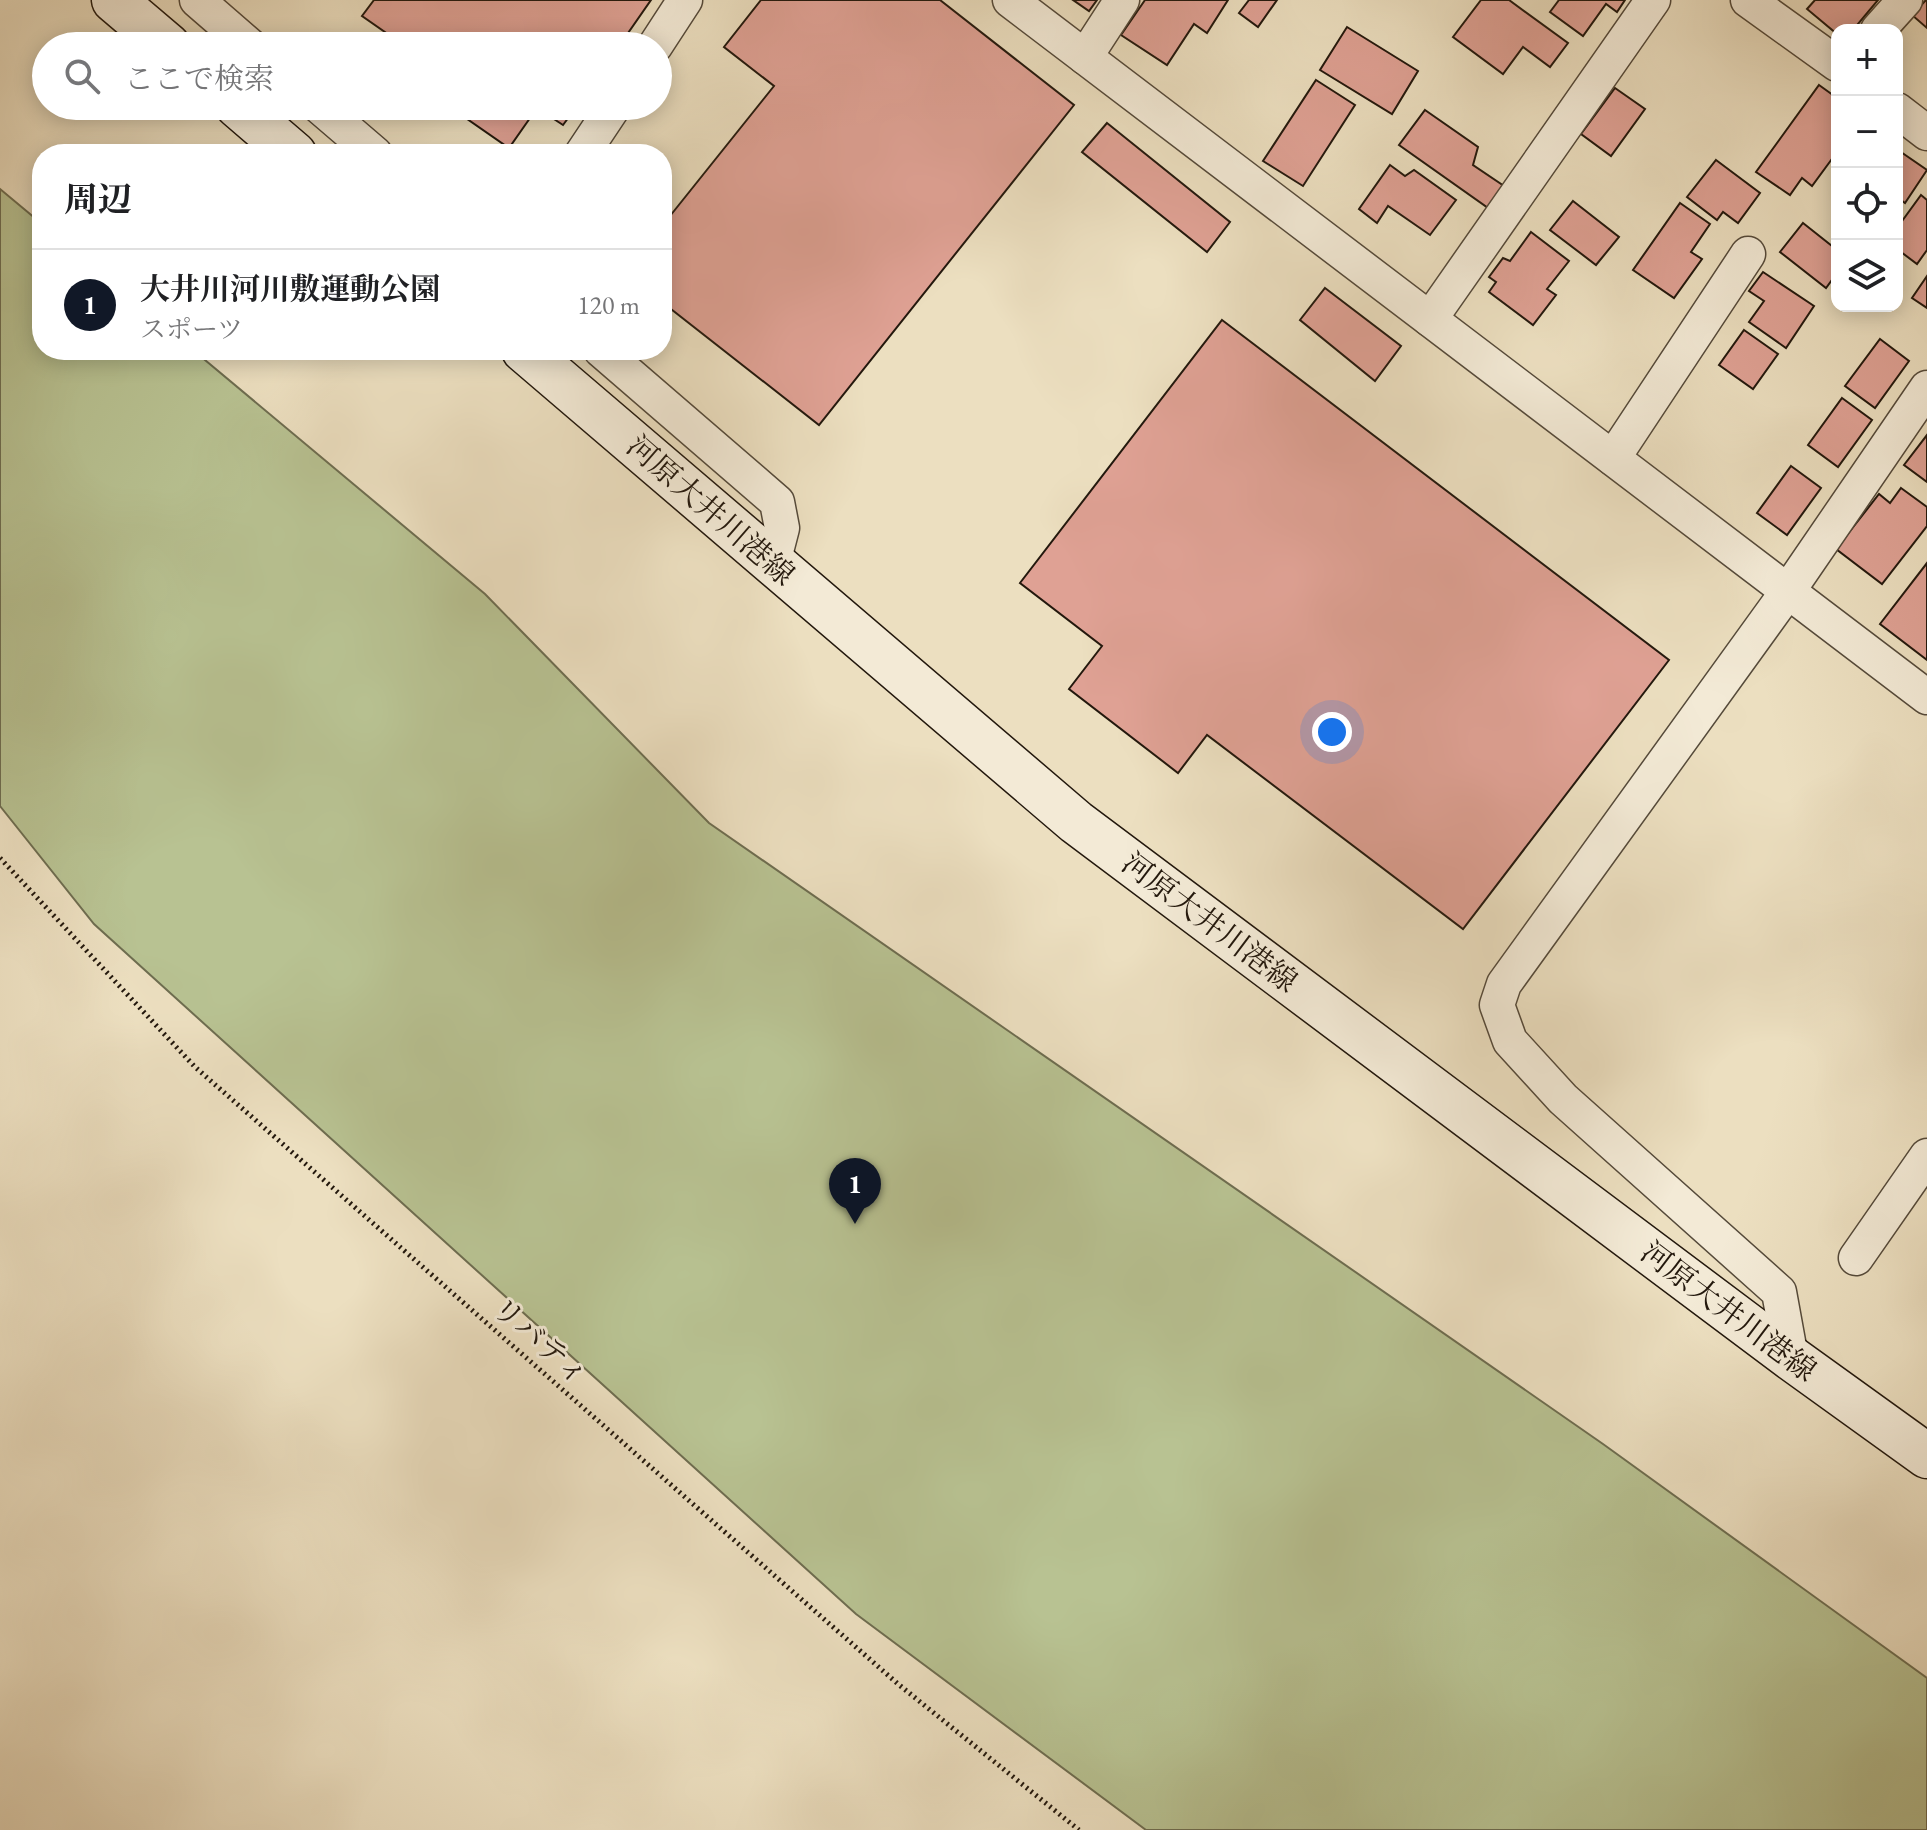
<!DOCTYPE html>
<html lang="ja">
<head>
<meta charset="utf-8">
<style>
	:root { --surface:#fff; --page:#f2f2f2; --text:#202124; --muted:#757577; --line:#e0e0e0; --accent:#111827 }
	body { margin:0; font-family:"EB Garamond","Noto Serif JP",serif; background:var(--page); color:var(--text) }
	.controls { position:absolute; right:24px; top:24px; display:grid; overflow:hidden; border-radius:16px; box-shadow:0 4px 20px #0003 }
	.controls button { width:72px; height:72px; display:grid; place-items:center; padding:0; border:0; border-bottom:2px solid var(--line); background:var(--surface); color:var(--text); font:40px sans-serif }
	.you { position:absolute; left:1332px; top:732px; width:28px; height:28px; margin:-20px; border:6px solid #fff; border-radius:50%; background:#1a73e8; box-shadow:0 0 0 12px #1a73e833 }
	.badge { display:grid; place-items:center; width:52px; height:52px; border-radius:50%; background:var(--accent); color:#fff; font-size:26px; font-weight:700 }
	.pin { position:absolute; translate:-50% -66px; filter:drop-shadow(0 2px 4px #0008) }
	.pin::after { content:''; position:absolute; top:42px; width:28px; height:24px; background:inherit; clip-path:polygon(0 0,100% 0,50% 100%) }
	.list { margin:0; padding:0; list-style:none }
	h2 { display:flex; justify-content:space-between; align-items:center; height:104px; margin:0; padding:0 32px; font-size:34px }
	h2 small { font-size:26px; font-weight:400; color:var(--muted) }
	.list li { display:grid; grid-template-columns:52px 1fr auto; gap:24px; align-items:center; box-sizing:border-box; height:112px; padding:0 32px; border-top:2px solid var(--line) }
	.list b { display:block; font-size:30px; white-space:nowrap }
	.list p { margin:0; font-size:26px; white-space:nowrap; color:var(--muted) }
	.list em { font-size:26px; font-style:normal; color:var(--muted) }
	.icon { flex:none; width:44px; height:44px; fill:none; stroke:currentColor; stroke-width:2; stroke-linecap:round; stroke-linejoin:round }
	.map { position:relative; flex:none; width:1927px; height:1830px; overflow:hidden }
	.search { position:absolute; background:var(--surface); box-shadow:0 4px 20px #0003; left:32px; top:32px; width:640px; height:88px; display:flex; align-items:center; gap:20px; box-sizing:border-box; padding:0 28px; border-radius:44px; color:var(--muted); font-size:30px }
	.panel { position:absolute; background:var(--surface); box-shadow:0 4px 20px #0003; left:32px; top:144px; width:640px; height:216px; border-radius:32px }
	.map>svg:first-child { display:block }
	.green { fill:#b8c292; stroke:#6e6d50; stroke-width:2 }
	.building { fill:#dfa194; stroke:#23180d; stroke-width:2 }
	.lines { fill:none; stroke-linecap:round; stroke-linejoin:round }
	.minor-casing { stroke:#554a3a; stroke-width:37 }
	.secondary-casing { stroke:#23180d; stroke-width:47 }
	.path { stroke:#23180d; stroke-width:5; stroke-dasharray:2 4; stroke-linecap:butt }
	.minor { stroke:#f3ead6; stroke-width:34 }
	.secondary { stroke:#f3ead6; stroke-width:44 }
	.labels { text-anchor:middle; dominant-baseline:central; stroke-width:6; stroke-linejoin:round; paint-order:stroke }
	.street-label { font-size:30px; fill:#23180d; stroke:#f3ead6 }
</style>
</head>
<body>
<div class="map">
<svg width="1927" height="1830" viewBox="0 0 1927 1830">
	<rect width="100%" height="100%" fill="#ecdfc0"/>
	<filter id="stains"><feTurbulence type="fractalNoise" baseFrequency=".0025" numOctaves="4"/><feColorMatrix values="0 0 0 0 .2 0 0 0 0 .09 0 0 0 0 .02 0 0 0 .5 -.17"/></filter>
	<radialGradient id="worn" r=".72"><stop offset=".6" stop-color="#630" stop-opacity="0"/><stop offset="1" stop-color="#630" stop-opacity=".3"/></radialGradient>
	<!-- green -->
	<path class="green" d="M0,189L42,224V350H193L485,594L709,823L1603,1444L1927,1678V1830H1146L856,1614L94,924L0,806Z"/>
	<!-- building -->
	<g class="building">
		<path d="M374,0H651L619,46H405L362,16Z"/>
		<path d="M761,0H940L1074,105L819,425L662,302V226L774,86L724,47Z"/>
		<path d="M1073,0H1097L1089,11Z"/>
		<path d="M1145,0H1228L1207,33L1194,24L1167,65L1121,35Z"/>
		<path d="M1249,0H1277L1258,27L1239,13Z"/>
		<path d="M1481,0H1509L1568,43L1550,67L1523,47L1503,74L1453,37Z"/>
		<path d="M1559,0H1625L1617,12L1606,4L1583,36L1550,12Z"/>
		<path d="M1815,0H1878L1853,30H1837V34L1807,9Z"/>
		<path d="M1926,0H1927V28L1912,15Z"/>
		<path d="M1347,27L1418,71L1392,114L1320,70Z"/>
		<path d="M1316,80L1355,105L1303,186L1263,161Z"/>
		<path d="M1819,85L1837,98V152L1812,186L1802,178L1790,195L1756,172Z"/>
		<path d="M1615,88L1645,109L1611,156L1581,134Z"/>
		<path d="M466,106H577L563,125L537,108L509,148L460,114Z"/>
		<path d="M1425,110L1478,147L1473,165L1507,188L1491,210L1399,145Z"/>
		<path d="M1107,123L1230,222L1207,252L1082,152Z"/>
		<path d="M1898,150L1927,170L1905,203L1897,197Z"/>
		<path d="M1716,160L1760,193L1738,223L1723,212L1717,220L1687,197Z"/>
		<path d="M1390,165L1405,176L1414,170L1456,200L1430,235L1388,206L1377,223L1359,209Z"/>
		<path d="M1921,195L1927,200V250L1917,264L1897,249V228Z"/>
		<path d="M1573,201L1619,237L1596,265L1550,230Z"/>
		<path d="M1680,203L1710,224L1691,252L1702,259L1674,298L1633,270Z"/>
		<path d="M1803,223L1837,250V273L1826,288L1780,252Z"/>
		<path d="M1531,232L1569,261L1547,289L1556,295L1533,325L1489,292L1496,282L1489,277L1503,258L1510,261Z"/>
		<path d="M1763,272L1814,306L1786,348L1749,322L1764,301L1749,291Z"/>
		<path d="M1927,276V308L1912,298Z"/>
		<path d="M1325,288L1401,346L1375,381L1300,320Z"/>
		<path d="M1222,320L1669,660L1463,929L1207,735L1178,773L1069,689L1102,646L1020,583Z"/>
		<path d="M1744,330L1778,354L1753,389L1719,365Z"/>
		<path d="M1880,339L1909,361L1875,408L1845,386Z"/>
		<path d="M1842,398L1872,420L1838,467L1808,445Z"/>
		<path d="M1927,435V482L1904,465Z"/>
		<path d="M1791,466L1821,488L1787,535L1757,513Z"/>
		<path d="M1901,488L1927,507V526L1882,584L1836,549L1879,494L1890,503Z"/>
		<path d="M1927,563V660L1880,624Z"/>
	</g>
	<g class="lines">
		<defs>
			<g id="minor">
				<path d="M197,0L250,46"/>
				<path d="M1010,0L1927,697"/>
				<path d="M1748,0L1837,64"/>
				<path d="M1878,30L1905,0"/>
				<path d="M655,46L685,0"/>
				<path d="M1085,57L1122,0"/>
				<path d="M319,106L375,154"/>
				<path d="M1897,110L1927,133"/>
				<path d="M582,154L614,106"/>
				<path d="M1430,319L1653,0"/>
				<path d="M601,350L777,502L782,528L773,563"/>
				<path d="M1613,458L1748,254"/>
				<path d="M1856,1258L1927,1156"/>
				<path d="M1791,1358L1779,1292L1563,1099L1510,1041L1497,1005L1504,984L1788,591L1927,388"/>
			</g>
			<g id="secondary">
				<path d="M114,0L168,46"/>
				<path d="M238,106L294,154"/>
				<path d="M524,350L1076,822L1791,1358L1927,1456"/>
			</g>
		</defs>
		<!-- minor casing -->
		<use href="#minor" class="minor-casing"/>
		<!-- secondary casing -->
		<use href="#secondary" class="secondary-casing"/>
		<!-- path -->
		<path class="path" d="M0,858L195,1067L898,1684L1079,1830"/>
		<!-- minor -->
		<use href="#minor" class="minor"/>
		<!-- secondary -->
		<use href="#secondary" class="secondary"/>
	</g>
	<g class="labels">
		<!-- street labels -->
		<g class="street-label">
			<text transform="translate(711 510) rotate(41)">河原大井川港線</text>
			<text transform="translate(1210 922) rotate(37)">河原大井川港線</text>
			<text transform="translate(1729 1311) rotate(37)">河原大井川港線</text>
			<text transform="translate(541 1341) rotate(41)">リバティ</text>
		</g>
	</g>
	<rect width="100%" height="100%" filter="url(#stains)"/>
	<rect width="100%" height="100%" fill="url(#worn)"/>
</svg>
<div class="controls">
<button>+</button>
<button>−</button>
<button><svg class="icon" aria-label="locate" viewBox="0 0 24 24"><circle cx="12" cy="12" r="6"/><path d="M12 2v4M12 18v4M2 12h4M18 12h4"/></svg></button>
<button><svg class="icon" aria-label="layers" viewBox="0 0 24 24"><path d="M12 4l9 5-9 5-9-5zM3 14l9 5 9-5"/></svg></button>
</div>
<div class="you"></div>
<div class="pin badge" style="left:855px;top:1224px">1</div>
<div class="search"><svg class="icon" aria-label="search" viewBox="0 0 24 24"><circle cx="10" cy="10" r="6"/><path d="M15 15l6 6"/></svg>ここで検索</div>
<section class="panel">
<h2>周辺<small></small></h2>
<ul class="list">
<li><span class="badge">1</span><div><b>大井川河川敷運動公園</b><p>スポーツ</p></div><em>120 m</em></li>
</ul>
</section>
</div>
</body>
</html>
